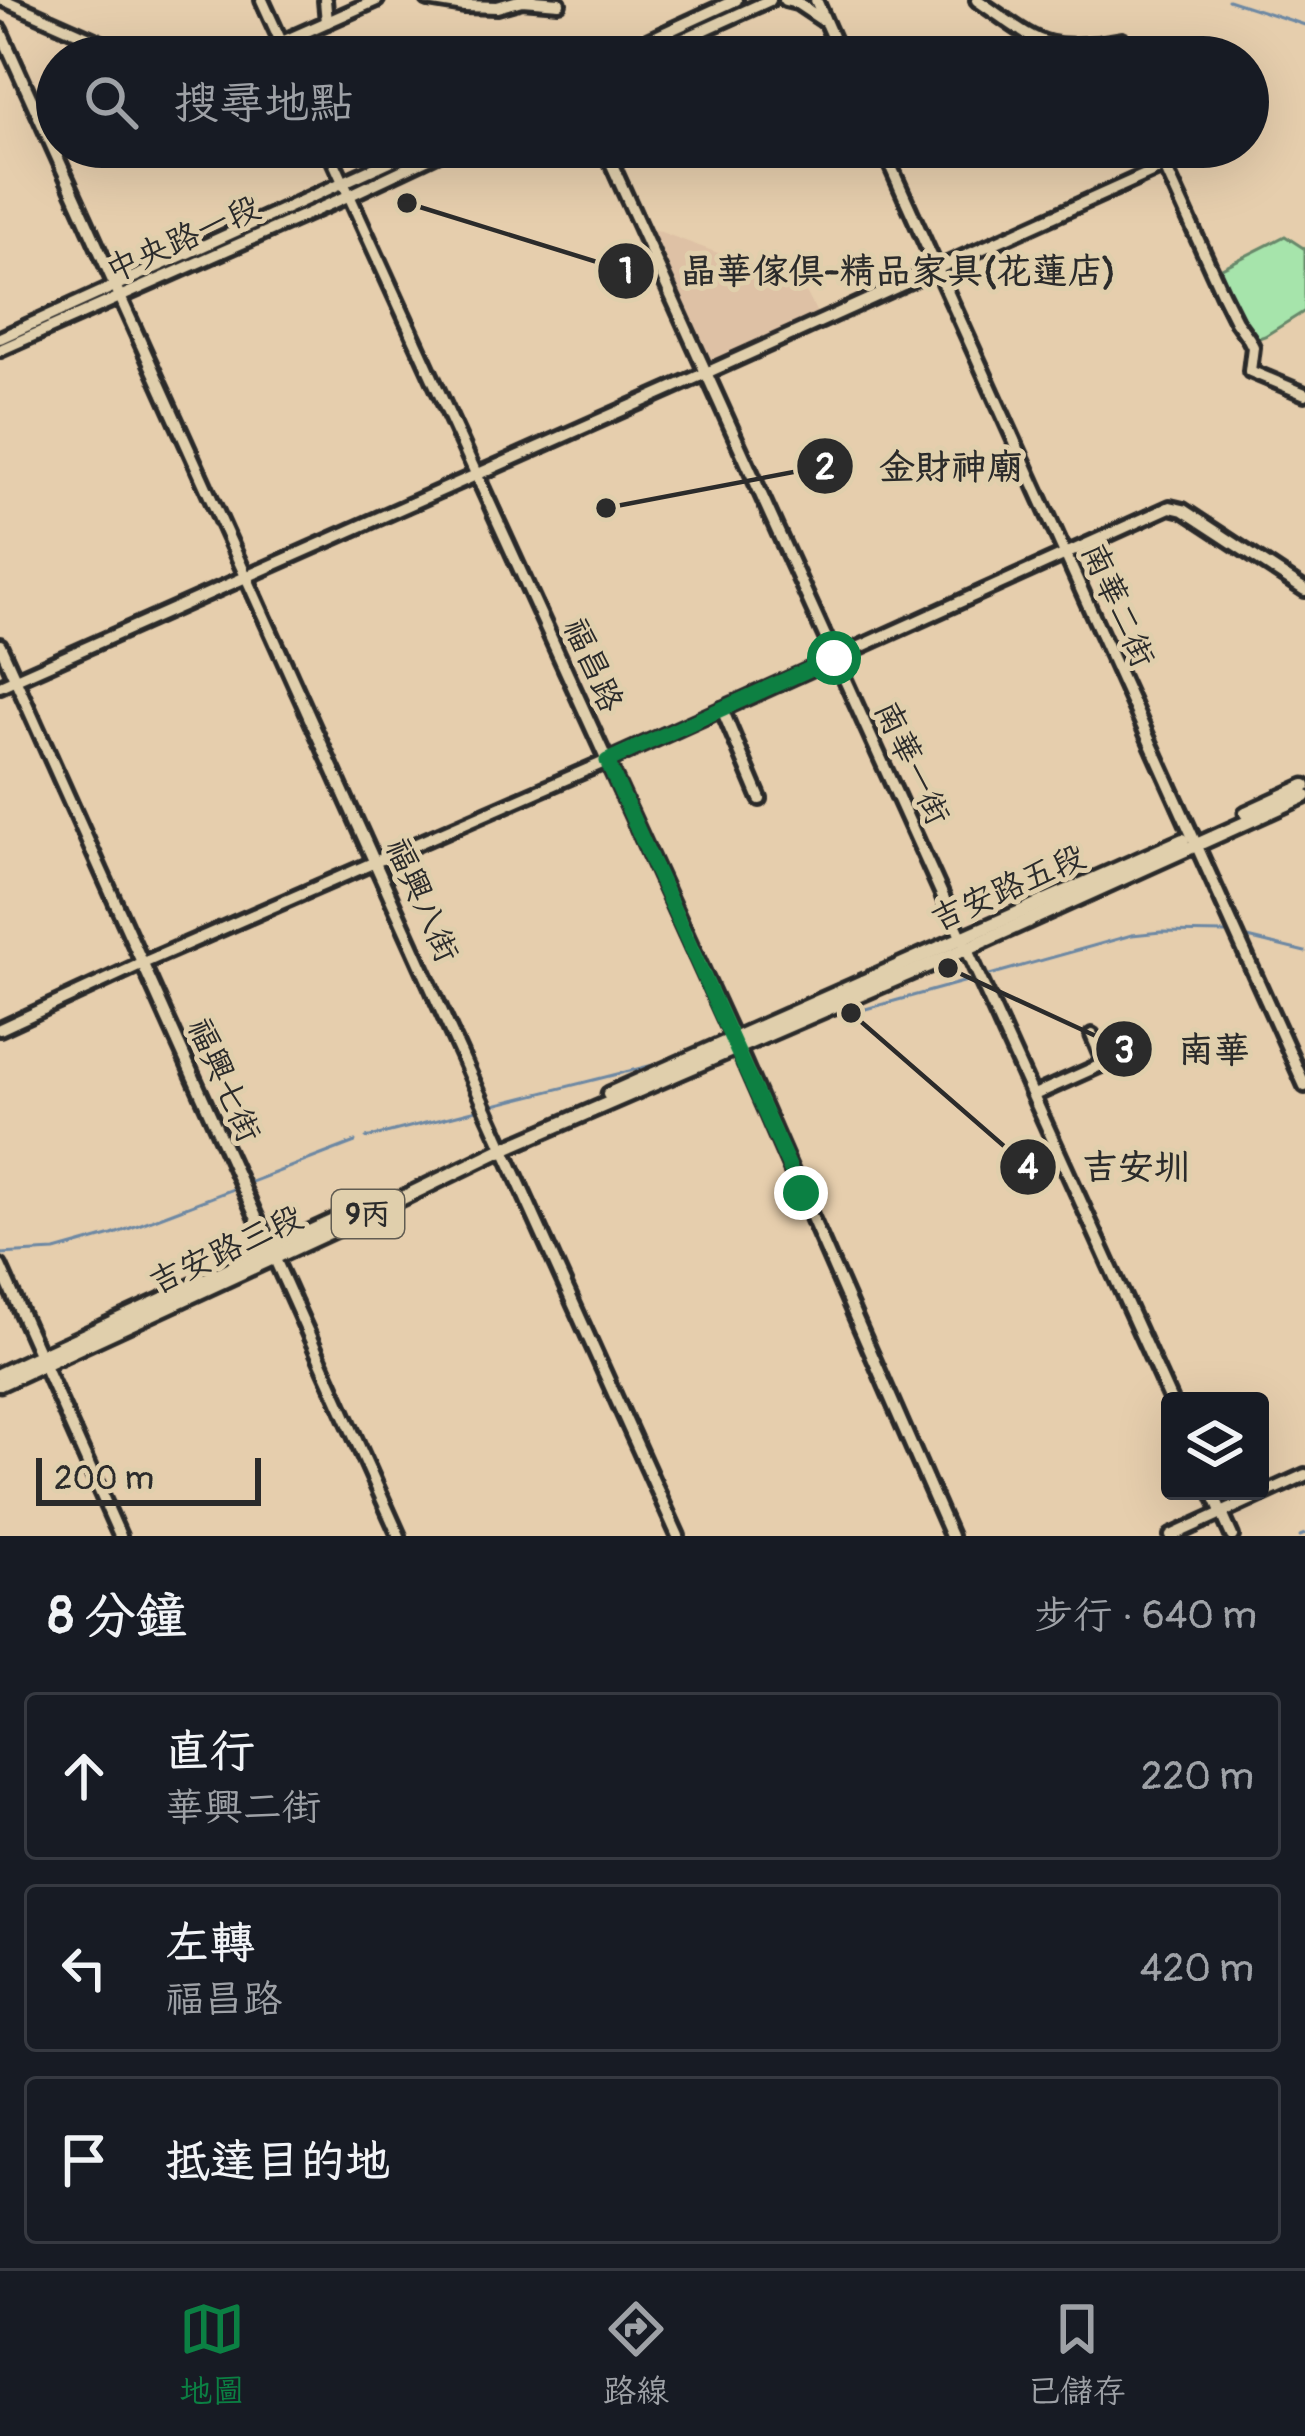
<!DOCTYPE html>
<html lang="zh-TW">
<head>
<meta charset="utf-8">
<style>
	:root { --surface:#171b24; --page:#242831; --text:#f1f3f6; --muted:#9ea1a6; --line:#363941; --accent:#0b8043 }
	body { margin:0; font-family:Pangolin,"LXGW WenKai TC",sans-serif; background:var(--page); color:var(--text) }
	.controls { position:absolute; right:36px; bottom:36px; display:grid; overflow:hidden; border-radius:12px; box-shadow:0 12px 48px #0002 }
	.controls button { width:108px; height:108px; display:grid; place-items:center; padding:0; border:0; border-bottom:3px solid var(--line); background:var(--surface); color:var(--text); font:60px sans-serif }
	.scale { position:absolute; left:36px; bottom:30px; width:225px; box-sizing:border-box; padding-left:12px; border:6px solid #2b2b2b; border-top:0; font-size:33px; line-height:42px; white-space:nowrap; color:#2b2b2b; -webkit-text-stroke:9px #e0cfac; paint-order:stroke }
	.stop { position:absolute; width:36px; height:36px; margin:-27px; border:9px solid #0b8043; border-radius:50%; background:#fff }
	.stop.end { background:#0b8043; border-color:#fff; box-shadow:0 3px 12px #0008 }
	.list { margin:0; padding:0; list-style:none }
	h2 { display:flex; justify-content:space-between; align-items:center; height:156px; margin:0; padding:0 48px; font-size:51px }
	h2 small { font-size:39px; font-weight:400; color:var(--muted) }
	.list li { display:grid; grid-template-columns:78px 1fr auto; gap:36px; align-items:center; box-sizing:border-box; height:168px; margin:0 24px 24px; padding:0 24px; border:3px solid var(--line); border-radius:12px }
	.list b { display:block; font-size:45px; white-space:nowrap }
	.list p { margin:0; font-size:39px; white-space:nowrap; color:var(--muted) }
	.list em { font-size:39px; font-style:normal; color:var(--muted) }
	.icon { flex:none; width:66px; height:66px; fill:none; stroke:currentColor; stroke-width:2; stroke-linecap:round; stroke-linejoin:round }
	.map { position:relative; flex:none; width:1305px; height:1536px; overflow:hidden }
	.search { position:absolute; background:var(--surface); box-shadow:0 12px 48px #0002; left:36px; right:36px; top:36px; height:132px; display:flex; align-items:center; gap:30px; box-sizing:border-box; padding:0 42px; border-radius:66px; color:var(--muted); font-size:45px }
	.sheet { height:732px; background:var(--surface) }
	nav { display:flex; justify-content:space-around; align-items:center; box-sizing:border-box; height:168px; border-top:3px solid var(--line); background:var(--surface); font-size:33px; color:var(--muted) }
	nav a { display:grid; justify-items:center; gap:6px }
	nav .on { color:var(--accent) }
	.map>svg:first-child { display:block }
	.built { fill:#dec1a5 }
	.green { fill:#a6e4ab; stroke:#68886b; stroke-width:3 }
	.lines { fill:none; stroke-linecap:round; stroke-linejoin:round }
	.stream { stroke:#6d88a3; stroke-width:3 }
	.minor-casing { stroke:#2b2b2b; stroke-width:20 }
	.major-casing { stroke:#2b2b2b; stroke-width:21 }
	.minor { stroke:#e0cfac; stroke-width:10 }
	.major { stroke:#e0cfac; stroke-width:12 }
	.route { stroke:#0b8043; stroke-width:15 }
	.labels { text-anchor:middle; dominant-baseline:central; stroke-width:10; stroke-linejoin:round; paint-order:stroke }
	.shield { fill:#e0cfac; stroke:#615c52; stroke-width:3 }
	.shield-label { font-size:30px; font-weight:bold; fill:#2b2b2b }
	.street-label { font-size:33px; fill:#2b2b2b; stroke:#e0cfac }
	.leader { fill:none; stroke:#2b2b2b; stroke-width:4.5 }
	.callout-dot { fill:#2b2b2b; stroke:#e0cfac; stroke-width:4.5 }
	.mark-label { font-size:36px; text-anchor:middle; font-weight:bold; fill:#fff }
	.callout-label { font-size:36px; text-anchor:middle; font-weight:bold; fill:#2b2b2b; stroke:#e0cfac; stroke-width:10; stroke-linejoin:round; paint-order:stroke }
</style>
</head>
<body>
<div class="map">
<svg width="1305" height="1536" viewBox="0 0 1305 1536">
	<rect width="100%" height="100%" fill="#e6cead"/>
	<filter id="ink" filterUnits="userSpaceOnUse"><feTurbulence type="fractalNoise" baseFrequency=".00833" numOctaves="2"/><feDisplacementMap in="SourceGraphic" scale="24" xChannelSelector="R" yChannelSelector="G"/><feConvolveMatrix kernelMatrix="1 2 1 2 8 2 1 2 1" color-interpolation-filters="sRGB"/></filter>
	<g filter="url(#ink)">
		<!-- built -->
		<path class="built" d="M642,225L802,284L819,317L707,369Z"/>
		<!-- green -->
		<path class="green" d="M1285,236L1305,249V311L1265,336L1259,338L1249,335L1216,271Z"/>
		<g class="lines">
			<!-- stream -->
			<g class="stream">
				<path d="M1228,0L1305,25"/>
				<path d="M1244,937L1305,952"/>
				<path d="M986,976L1132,935L1161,932L1226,933"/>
				<path d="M843,1012L851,1013L974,979"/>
				<path d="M490,1106L673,1060"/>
				<path d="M366,1138L481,1109"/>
				<path d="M246,1184L355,1142"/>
				<path d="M0,1254L55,1251L112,1235L236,1188"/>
				<path d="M1300,1536L1305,1534"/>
			</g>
			<defs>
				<g id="minor">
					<path d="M4,0L117,50"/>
					<path d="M262,0L288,57"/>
					<path d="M325,0L327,22"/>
					<path d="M428,0L464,6L497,7L522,0L559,3"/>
					<path d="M785,0L797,3L824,21"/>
					<path d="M816,0L841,57"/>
					<path d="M977,0C1040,43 1041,54 1122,40L1123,57"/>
					<path d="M0,30L678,1536"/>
					<path d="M282,42L377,0"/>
					<path d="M612,57L736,0"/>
					<path d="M644,57L770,0"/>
					<path d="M327,147L738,1048L951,1536"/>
					<path d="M604,147L1171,1401"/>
					<path d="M882,147L1305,1086"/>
					<path d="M1156,147L1222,293L1236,321L1249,339L1253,347L1250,371L1305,394"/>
					<path d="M0,338L421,147"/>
					<path d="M0,350L348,196L452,147"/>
					<path d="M0,645L399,1536"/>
					<path d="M0,686L706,373L1165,166"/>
					<path d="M722,709L760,799"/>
					<path d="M0,1029L143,963L607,761L1170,507L1183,510L1305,590"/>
					<path d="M1034,1095L1101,1065L1103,1061L1092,1035"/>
					<path d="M0,1266L120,1536"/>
					<path d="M1212,1491L1232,1536"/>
					<path d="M1171,1536L1305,1475"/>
				</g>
				<g id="major">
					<path d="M1246,813L1305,786"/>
					<path d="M609,1094L1183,840"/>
					<path d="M0,1374L340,1218"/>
					<path d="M0,1384L388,1205L503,1149L968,948L1305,796"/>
				</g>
			</defs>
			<!-- minor casing -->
			<use href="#minor" class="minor-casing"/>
			<!-- major casing -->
			<use href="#major" class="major-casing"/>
			<!-- minor -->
			<use href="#minor" class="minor"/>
			<!-- major -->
			<use href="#major" class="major"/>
		</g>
	</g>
	<g class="lines" filter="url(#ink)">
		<!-- route -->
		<path class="route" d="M801,1193L607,761L834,658"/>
	</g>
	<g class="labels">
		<!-- shield labels -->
		<rect class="shield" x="332" y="1190" width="72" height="48" rx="9"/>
		<g class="shield-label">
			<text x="368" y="1214">9丙</text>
		</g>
		<!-- street labels -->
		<g class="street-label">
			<text transform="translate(183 239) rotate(-24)">中央路一段</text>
			<text transform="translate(1118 605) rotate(66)">南華二街</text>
			<text transform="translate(593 665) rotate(66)">福昌路</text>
			<text transform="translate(912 763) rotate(65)">南華一街</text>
			<text transform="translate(1008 888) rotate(-24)">吉安路五段</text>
			<text transform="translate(422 900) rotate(66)">福興八街</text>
			<text transform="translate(224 1080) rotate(66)">福興七街</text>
			<text transform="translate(226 1250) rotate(-25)">吉安路三段</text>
		</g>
	</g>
	<!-- callouts -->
	<path class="leader" d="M407 203L626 271M606 508L825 466M948 968L1124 1049M851 1013L1028 1167"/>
	<g class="callout-dot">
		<circle cx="407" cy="203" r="12"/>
		<circle cx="606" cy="508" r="12"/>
		<circle cx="948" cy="968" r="12"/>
		<circle cx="851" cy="1013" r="12"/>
		<circle cx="626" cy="271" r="30"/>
		<circle cx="825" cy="466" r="30"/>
		<circle cx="1124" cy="1049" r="30"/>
		<circle cx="1028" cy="1167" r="30"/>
	</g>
	<g class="mark-label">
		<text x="626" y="283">1</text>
		<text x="825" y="479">2</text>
		<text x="1124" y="1062">3</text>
		<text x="1028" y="1179">4</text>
	</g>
	<g class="callout-label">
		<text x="898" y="283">晶華傢俱-精品家具(花蓮店)</text>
		<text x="951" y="479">金財神廟</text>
		<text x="1214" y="1062">南華</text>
		<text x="1136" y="1179">吉安圳</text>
	</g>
</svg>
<div class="controls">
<button><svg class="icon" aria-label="layers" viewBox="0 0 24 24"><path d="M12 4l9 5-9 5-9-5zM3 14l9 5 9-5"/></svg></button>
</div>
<div class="scale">200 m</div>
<div class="stop" style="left:834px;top:658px"></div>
<div class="stop end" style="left:801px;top:1193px"></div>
<div class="search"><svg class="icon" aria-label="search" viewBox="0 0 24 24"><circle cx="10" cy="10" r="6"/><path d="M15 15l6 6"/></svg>搜尋地點</div>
</div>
<section class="sheet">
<h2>8 分鐘<small>步行 · 640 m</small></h2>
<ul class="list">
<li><svg class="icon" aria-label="ahead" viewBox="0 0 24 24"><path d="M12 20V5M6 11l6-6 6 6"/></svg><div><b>直行</b><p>華興二街</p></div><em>220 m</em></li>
<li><svg class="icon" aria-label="left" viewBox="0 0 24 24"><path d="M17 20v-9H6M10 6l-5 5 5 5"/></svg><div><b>左轉</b><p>福昌路</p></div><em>420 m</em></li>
<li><svg class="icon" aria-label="arrive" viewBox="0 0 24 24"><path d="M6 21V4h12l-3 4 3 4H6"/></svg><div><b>抵達目的地</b></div></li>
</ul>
</section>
<nav>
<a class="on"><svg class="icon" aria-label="map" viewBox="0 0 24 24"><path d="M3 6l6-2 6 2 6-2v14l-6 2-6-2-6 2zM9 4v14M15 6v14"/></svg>地圖</a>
<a><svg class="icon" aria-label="directions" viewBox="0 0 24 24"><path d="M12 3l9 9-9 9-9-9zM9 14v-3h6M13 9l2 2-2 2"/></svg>路線</a>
<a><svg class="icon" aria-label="saved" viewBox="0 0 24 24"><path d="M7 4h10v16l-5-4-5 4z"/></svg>已儲存</a>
</nav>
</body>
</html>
